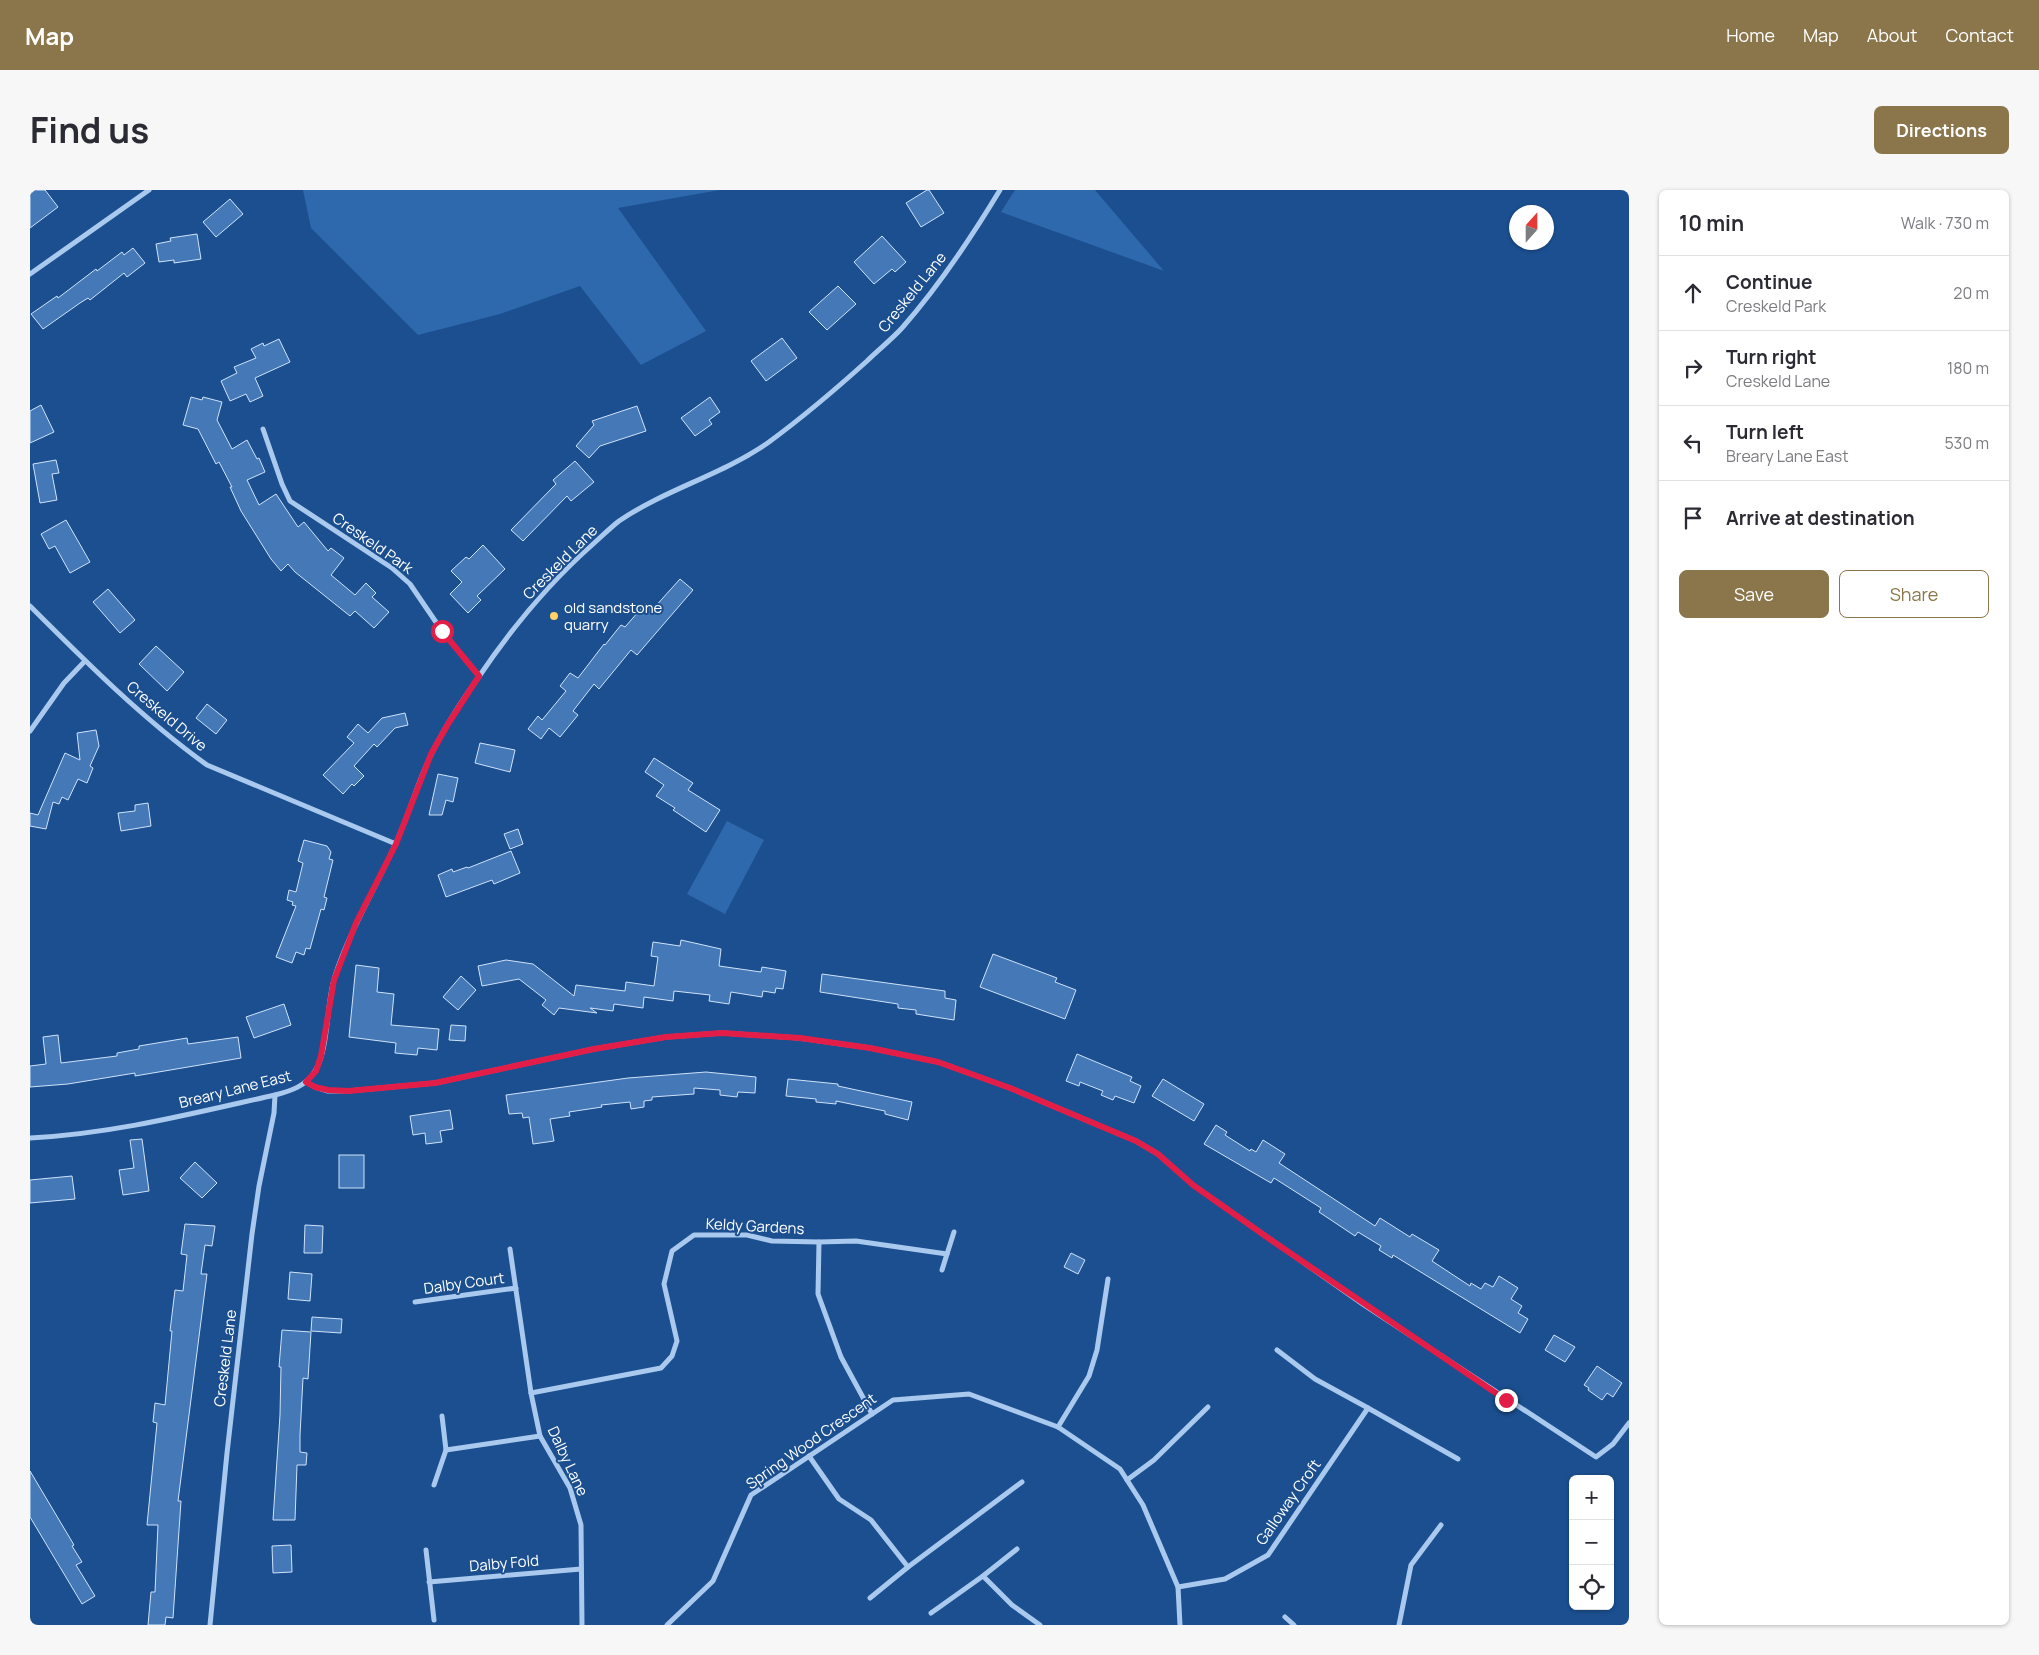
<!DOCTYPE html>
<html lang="en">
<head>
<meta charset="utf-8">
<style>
	:root { --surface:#fff; --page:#f7f7f7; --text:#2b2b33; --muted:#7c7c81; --line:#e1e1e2; --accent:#8a764a }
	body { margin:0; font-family:Manrope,sans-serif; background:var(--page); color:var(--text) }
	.controls { position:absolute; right:15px; bottom:15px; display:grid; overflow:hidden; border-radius:8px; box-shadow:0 1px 4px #0004 }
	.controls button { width:45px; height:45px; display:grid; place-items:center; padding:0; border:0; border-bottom:1px solid var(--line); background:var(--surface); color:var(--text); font:25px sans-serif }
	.compass { position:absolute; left:1479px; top:15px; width:45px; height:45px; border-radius:50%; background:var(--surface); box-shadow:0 1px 4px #0004; rotate:21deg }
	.stop { position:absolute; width:15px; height:15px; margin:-11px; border:4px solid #e11d48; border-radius:50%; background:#fff }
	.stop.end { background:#e11d48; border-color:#fff; box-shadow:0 1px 5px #0008 }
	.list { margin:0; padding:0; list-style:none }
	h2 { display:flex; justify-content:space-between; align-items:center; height:65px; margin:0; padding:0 20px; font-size:21px }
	h2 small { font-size:16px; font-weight:400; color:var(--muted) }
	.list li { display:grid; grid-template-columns:32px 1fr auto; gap:15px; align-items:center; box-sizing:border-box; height:75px; padding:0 20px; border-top:1px solid var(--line) }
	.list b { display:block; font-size:19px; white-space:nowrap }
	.list p { margin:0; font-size:16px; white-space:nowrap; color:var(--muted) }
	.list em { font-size:16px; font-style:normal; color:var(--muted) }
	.actions { display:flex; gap:10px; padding:15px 20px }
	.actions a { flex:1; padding:11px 0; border:1px solid var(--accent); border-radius:8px; text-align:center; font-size:18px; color:var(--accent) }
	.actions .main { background:var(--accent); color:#fff }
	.icon { flex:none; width:28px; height:28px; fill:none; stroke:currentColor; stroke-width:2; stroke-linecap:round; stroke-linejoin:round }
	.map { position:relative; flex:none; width:1599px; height:1435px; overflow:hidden; border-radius:8px }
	header { display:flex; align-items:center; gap:30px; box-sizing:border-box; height:70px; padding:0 25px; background:var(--accent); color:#fff }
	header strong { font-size:24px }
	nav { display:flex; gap:28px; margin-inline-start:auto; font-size:18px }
	.intro { display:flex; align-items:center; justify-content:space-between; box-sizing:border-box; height:120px; padding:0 30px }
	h1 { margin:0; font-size:35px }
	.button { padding:12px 22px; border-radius:8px; background:var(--accent); color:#fff; font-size:18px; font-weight:700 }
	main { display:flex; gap:30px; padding:0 30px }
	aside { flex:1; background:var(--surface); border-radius:8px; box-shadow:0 1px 4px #0004 }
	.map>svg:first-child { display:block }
	.green { fill:#2e69ad }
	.building { fill:#4478b7; stroke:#cfe3fa }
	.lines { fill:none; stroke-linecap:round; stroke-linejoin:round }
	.minor { stroke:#a9c9ee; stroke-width:5 }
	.route { stroke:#e11d48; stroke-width:6 }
	.poi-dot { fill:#ffd166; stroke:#1b4f8f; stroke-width:2 }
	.labels { text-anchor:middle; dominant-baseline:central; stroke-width:4; stroke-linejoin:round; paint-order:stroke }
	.street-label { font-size:15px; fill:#fff; stroke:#1b4f8f }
	.poi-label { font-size:15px; fill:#fff; stroke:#1b4f8f; text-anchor:start }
</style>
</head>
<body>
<header>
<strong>Map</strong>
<nav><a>Home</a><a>Map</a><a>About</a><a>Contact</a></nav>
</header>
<div class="intro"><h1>Find us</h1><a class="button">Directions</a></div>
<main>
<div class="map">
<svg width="1599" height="1435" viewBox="0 0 1599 1435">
	<rect width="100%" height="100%" fill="#1b4f8f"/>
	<!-- green -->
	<g class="green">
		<path d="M273,0H690L588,18L676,141L611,175L550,96L470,124L388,145L281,38Z"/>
		<path d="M985,0H1065L1134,81L971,22Z"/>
		<path d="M697,631L734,650L695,724L657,704Z"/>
	</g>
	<!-- building -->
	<g class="building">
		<path d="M5,0H15L28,17L0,38V4Z"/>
		<path d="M897,0H899L914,23L891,37L876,13Z"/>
		<path d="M200,9L213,24L186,47L173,32Z"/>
		<path d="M167,44L171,69L144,73V70L129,72L126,54L141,51L140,48Z"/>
		<path d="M852,46L876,72L865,82L862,79L844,94L824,72Z"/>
		<path d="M103,58L115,73L97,87L94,83L60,110L58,108L50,113L13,139L1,124L27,106L28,108L66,79L67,81L92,62L94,65Z"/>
		<path d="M808,96L826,114L797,140L779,122Z"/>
		<path d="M752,148L767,168L736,191L721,171Z"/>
		<path d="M249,149L260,172L225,188L233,206L220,212L216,204L200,211L191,191L207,183L204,177L226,168L221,159L233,153L234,156Z"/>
		<path d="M161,207L172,210L173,207L192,212L187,230L202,259L217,250L227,269L229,268L235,282L217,290L229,315L246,304L268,337L274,332L298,361L301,358L314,368L301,385L325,405L336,393L346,403L342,407L359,422L344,438L325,421L320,426L265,382L258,374L251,381L241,369L211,321L200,297H202L189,272L186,274L168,239L153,235Z"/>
		<path d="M680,207L690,222L679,230L682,234L665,246L651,228Z"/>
		<path d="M11,215L24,242L0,253V221Z"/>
		<path d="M607,216L616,241L570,256L559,268L546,256L564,235L562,231Z"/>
		<path d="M26,270L29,283L22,284L27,310L10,313L3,274Z"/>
		<path d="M545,271L564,292L541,311L537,306L493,351L481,340L526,294L523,290Z"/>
		<path d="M36,330L60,372L40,383L25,356L19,359L11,344Z"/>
		<path d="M453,355L475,379L447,406L451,410L438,423L420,404L432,392L421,381L436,367L439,369Z"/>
		<path d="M650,389L663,400L607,465L601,460L569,499L564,494L543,521L548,525L530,547L519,538L511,549L498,539L508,526L512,530L536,501L530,496L540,483L548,488L574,454L575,455L591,435L595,437L616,413L623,419Z"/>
		<path d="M78,399L105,430L90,443L63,412Z"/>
		<path d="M126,456L154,482L137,501L109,474Z"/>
		<path d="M177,514L197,530L186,544L166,528Z"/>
		<path d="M375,523L378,535L365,538L347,557L344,554L324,576L334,586L324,596L322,594L313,604L293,585L324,553L317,547L328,534L338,543L352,528Z"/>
		<path d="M66,540L69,556L60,576L63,578L57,593L48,589L38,610L32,607L29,614L23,612L16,639L0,636V623L8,625L35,563L50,570L47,543Z"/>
		<path d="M450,553L485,560L480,582L445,573Z"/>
		<path d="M624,568L663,593L658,600L690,620L676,642L643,620L645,618L626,606L634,595L615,582Z"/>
		<path d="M408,584L428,588L423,612L416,610L412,625H399Z"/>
		<path d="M118,613L121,636L91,641L88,623L105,621V615Z"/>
		<path d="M488,639L493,654L480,659L474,644Z"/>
		<path d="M274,650L297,656L301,662L299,669L303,670L294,707L297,708L294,720L291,719L280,759L276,758L274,765L266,762L262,773L246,767L266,716L262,715L263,712L257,710L259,700L266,702L273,673L268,671Z"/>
		<path d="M481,661L490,683L464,694L462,690L416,707L408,685L422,679L423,682L437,677L438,678Z"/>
		<path d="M651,750L691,759L689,776L731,782L732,777L756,781L753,799L746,798L745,803L733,801L732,807L701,802L699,814L679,811L680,805L644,801L643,811L614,807L613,818L584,814L583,821L560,818L567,823L529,818L524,825L512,815L516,810L489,789L452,796L448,776L476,770L503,774L544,806L546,795L595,801L596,792L624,796L628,767L621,766L623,752L650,756Z"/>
		<path d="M963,764L1027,788L1025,792L1046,800L1035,829L950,797Z"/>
		<path d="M326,775L349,778L347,802L364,804L361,835L409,839L407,860L388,858L387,865L365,863L366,853L319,847Z"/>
		<path d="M792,784L915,801V808L926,810L924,830L886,824V820L868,818V814L790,802Z"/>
		<path d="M431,786L446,800L428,820L413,807Z"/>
		<path d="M254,814L261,835L224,848L216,827Z"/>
		<path d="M421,835L436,836L435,851L419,850Z"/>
		<path d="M28,845L31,873L87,866V863L109,859V856L157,848L158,854L208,847L211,868L105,886V883L38,894L0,897V876L16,874L13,847Z"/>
		<path d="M1047,864L1102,887L1100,891L1111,896L1104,913L1085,906L1083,910L1071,905L1073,901L1050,892L1049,896L1036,891Z"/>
		<path d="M676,882L726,887L725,903L708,902L707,907L690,905V900L664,898V904L622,907V910L614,911V917L601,919L600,912L571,915L572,917L539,922L540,926L520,929L524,951L503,954L499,927L493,928L492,923L479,924L476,905L598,888Z"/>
		<path d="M758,889L808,894V896L882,912L878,930L855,924V921L806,911V914L786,912V909L756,906Z"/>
		<path d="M1133,889L1174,914L1164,931L1122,906Z"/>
		<path d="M420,920L423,939L410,941L412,952L396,954L395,943L383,945L380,926Z"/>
		<path d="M1186,935L1197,942L1195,945L1220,961L1221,959L1226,962L1233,950L1255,964L1249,973L1345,1036L1350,1028L1380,1047L1382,1044L1409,1060L1402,1071L1440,1096L1441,1093L1451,1099L1455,1093L1463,1097L1469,1086L1488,1098L1481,1109L1492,1116L1488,1123L1498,1129L1490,1143L1363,1065L1362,1068L1349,1060L1351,1056L1328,1042L1325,1046L1289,1022L1291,1018L1244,988L1241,993L1174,954Z"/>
		<path d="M112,949L119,1001L93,1005L89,980L104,978L100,950Z"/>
		<rect x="309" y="965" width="25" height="33"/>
		<path d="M165,972L187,993L172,1008L150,988Z"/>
		<path d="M42,986L45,1009L0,1013V990Z"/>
		<path d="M155,1034L185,1036L182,1056L175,1055L171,1084H177L148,1311H151L143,1428L136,1427L135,1435H118L121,1402H125L128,1335H117L127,1233L123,1232L125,1213L135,1215L142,1141H140L145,1100L153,1101L157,1065L151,1064Z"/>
		<path d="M275,1035L293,1036L292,1063H274Z"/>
		<path d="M1041,1063L1055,1070L1048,1084L1034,1077Z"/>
		<path d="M260,1082L282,1084L280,1111L258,1109Z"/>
		<path d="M282,1127L312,1129L311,1143L281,1141Z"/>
		<path d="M252,1140L281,1142L278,1189L273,1188L270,1245V1262L277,1263L276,1275H267L265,1330H243L250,1225L251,1177H249Z"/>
		<path d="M1524,1145L1545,1157L1535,1172L1515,1160Z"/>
		<path d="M1567,1176L1592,1193L1583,1207L1577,1203L1572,1210L1558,1200L1559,1198L1554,1195Z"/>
		<path d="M0,1281L44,1355L42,1356L52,1372L46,1375L65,1406L52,1414L0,1327Z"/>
		<path d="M261,1355L262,1382L243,1383L242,1356Z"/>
	</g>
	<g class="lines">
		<!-- minor -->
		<g class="minor">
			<path d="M0,84L119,0"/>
			<path d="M233,239L252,294L260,311L362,378L380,394L412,441L449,486"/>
			<path d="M0,416C56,472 113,529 177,575L366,654"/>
			<path d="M0,541L34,493L55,471"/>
			<path d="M276,892L285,897L298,901H318L405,893L564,859L636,847L692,843L769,848L840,858L908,872L980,898L1106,951L1128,964L1163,995L1334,1115L1566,1267L1583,1254L1599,1233"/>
			<path d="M0,948C83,944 164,923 245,905C261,901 276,896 285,881C299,859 296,813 305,786C320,740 345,699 365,655C379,625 387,594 401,565C414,538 431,512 448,488C481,439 518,394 562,355C571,347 580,338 589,331C636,299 692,285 739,252C773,227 806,199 837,171C848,160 861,150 872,138C909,96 941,48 970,0"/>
			<path d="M789,1052L788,1104L811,1167L842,1224"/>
			<path d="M480,1059L501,1203L510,1246L540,1298L551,1335L552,1435"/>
			<path d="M912,1080L917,1064"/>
			<path d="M385,1112L486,1098"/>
			<path d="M501,1203L631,1178L642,1166L647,1151L634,1094L642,1061L664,1045H717L742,1051L789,1052L826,1051L917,1064L924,1042"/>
			<path d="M1338,1218L1428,1269"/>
			<path d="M412,1226L416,1260L510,1246"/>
			<path d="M1028,1237L1059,1186L1067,1160L1078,1089"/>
			<path d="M779,1266L809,1309L841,1330L878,1377"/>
			<path d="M1097,1290L1124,1270L1178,1217"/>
			<path d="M404,1295L416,1260"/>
			<path d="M396,1360L404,1430"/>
			<path d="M953,1386L987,1359"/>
			<path d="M399,1392L551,1379"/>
			<path d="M1148,1397L1195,1389L1238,1365L1338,1218L1285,1189L1247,1160"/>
			<path d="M840,1408L878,1377L992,1292"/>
			<path d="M901,1423L953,1386L982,1415L1010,1435"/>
			<path d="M1255,1427L1264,1435"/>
			<path d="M180,1435L197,1263L222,1044L229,996L244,923L245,905"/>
			<path d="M637,1435L683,1391L721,1305L863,1210L939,1204L1028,1237L1090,1279L1113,1315L1148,1397L1150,1435"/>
			<path d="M1369,1435L1381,1375L1411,1335"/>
		</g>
	</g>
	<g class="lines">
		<!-- route -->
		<path class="route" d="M412,441L449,486L418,534L401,564L366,654L326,733L304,790L291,866L286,881L276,892L285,897L298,900L318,901L405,893L564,859L636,847L692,843L770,848L840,858L908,872L980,898L1106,951L1128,964L1163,995L1241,1050L1476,1210"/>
	</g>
	<!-- markers -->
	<circle class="poi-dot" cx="524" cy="426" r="5"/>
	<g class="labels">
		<!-- street labels -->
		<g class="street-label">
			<text transform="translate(882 102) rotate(-51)">Creskeld Lane</text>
			<text transform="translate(343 353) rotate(35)">Creskeld Park</text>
			<text transform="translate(530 372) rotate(-45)">Creskeld Lane</text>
			<text transform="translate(137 526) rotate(40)">Creskeld Drive</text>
			<text transform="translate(205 899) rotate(-14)">Breary Lane East</text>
			<text transform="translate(725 1036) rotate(3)">Keldy Gardens</text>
			<text transform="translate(434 1093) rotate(-8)">Dalby Court</text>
			<text transform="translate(195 1168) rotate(-83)">Creskeld Lane</text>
			<text transform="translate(781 1251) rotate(-35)">Spring Wood Crescent</text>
			<text transform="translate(538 1271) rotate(65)">Dalby Lane</text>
			<text transform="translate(1258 1312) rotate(-55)">Galloway Croft</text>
			<text transform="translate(474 1373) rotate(-5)">Dalby Fold</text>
		</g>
		<!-- poi labels -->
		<g class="poi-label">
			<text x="534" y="417">old sandstone<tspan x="534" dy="17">quarry</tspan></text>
		</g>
	</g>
</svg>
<div class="controls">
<button>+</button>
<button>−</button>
<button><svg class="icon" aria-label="locate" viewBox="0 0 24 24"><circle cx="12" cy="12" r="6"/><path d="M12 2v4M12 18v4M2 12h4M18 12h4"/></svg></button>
</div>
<svg class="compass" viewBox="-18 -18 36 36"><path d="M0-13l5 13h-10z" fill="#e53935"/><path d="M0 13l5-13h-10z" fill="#7c7c81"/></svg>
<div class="stop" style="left:412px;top:441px"></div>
<div class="stop end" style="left:1476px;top:1210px"></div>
</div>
<aside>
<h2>10 min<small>Walk · 730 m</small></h2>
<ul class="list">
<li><svg class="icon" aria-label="ahead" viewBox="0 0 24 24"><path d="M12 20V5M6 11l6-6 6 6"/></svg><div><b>Continue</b><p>Creskeld Park</p></div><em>20 m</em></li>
<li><svg class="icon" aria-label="right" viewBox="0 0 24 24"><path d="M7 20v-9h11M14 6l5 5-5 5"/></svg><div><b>Turn right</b><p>Creskeld Lane</p></div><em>180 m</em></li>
<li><svg class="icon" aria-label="left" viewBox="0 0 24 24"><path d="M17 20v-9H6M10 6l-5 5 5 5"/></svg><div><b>Turn left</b><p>Breary Lane East</p></div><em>530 m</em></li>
<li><svg class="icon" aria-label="arrive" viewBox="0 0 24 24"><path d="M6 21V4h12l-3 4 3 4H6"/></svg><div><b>Arrive at destination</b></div></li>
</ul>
<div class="actions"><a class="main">Save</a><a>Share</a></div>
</aside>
</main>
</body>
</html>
